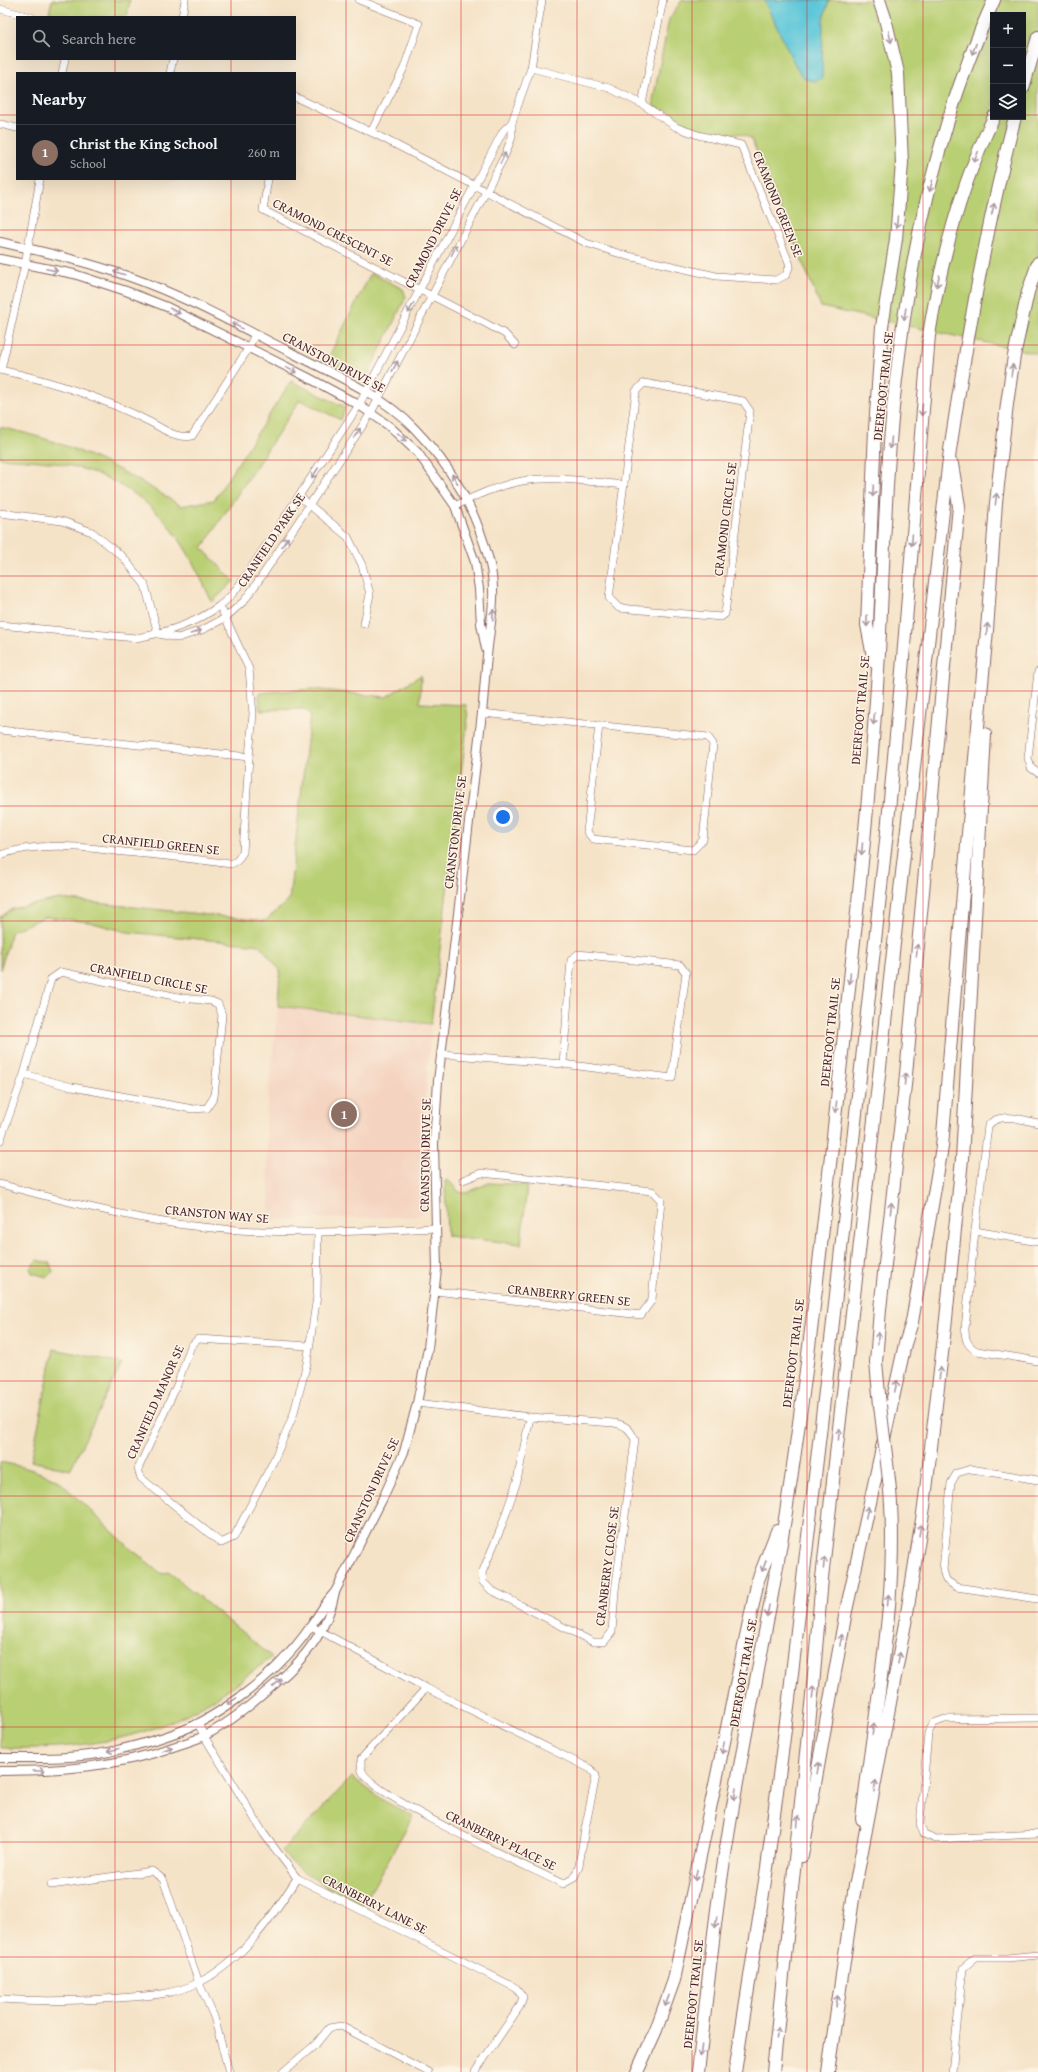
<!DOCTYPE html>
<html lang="en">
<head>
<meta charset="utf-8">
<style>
	:root { --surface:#171b24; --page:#242831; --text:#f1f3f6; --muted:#9ea1a6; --line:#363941; --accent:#d93025 }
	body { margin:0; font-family:"Gentium Book Plus",serif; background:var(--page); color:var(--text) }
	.controls { position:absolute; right:12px; top:12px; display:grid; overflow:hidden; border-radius:0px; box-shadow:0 4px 16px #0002 }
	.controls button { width:36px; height:36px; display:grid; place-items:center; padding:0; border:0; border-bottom:1px solid var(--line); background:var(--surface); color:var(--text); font:20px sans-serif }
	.you { position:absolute; left:503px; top:817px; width:14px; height:14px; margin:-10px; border:3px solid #fff; border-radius:50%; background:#1a73e8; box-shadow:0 0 0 6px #1a73e833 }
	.badge { display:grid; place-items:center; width:26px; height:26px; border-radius:50%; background:var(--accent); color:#fff; font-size:13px; font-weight:700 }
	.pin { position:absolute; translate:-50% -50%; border:2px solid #fff; box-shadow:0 1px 4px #0006 }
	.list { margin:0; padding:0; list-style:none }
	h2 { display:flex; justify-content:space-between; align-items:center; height:52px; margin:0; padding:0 16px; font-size:17px }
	h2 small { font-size:13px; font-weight:400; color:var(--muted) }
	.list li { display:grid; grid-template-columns:26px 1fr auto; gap:12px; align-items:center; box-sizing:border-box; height:56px; padding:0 16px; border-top:1px solid var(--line) }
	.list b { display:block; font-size:15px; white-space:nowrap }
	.list p { margin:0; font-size:13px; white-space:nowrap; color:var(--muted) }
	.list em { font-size:13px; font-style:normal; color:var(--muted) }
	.icon { flex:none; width:22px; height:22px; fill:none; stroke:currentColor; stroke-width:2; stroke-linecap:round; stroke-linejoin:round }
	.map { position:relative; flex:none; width:1038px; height:2072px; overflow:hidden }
	.search { position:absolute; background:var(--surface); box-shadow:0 4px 16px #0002; left:16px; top:16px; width:280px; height:44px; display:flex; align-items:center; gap:10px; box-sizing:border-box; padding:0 14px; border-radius:0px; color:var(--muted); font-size:15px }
	.panel { position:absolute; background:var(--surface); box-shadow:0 4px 16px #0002; left:16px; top:72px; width:280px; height:108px; border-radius:0px }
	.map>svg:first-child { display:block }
	.built { fill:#f4d3c0 }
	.green { fill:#b9cf73; stroke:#82774f; fill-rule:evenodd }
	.water { fill:#5dc7d9; stroke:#547382 }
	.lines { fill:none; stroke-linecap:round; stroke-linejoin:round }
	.minor-casing { stroke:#866462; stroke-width:8 }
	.tertiary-casing { stroke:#866462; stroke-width:10 }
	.motorway-casing { stroke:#866462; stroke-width:14 }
	.minor { stroke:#fff; stroke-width:7 }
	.tertiary { stroke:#fff; stroke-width:8 }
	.motorway { stroke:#fff; stroke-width:12 }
	.motorway-bridge-casing { stroke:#866462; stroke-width:14; stroke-linecap:butt }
	.motorway-bridge { stroke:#fff; stroke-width:12 }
	.oneway { stroke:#ae9aa0 }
	.grid { fill:none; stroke:#d62828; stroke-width:1; stroke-opacity:0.55 }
	.labels { text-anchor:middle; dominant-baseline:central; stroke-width:3; stroke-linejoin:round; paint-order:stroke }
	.street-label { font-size:13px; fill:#4a1f2b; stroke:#fcf5e5 }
</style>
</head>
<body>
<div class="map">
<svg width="1038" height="2072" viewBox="0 0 1038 2072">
	<rect width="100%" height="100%" fill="#fcf5e5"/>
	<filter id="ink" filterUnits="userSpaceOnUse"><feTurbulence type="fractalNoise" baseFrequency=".025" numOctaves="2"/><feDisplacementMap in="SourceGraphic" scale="8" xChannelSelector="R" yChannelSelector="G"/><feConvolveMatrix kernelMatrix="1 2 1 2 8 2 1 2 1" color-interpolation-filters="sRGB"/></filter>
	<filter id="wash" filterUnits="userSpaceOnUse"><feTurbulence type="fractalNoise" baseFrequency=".012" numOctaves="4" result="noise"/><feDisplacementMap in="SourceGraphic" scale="16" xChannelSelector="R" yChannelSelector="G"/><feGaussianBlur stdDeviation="0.9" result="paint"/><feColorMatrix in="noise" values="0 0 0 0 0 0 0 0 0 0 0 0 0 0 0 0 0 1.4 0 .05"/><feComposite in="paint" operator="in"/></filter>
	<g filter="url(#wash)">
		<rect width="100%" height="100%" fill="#f5e3c8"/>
		<!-- built -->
		<path class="built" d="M278,1006L431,1024L421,1155L425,1206L418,1216L270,1220L266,1116Z"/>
		<!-- green -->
		<g class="green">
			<path d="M52,0H130L127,17H68L49,13Z"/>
			<path d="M682,0H1038V354L821,307L751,138C747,137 743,134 739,134C733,133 727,136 720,134C698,131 672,120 654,106L653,100L669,19ZM993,15H1023V117H993Z"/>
			<path d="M371,273L403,289L406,297L371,368L368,375L361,378L327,360Z"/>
			<path d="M291,381L345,407L341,420L300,400L202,548L234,581L212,602C200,577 189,551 172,530C145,495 104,471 61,464C41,460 20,460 0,458V427C73,443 119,467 181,506L214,500Z"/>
			<path d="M421,675L420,703L466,705L468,717L431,1024L278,1006L280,970L260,945L127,932L89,922L45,917L12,931L0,970V917L12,909L59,899L265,921L289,900L310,715L304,709L260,710L259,693L312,689L386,697Z"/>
			<path d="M448,1180L459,1192L466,1193L489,1183L527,1185L521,1244L447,1236L445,1181Z"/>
			<path d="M37,1260L50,1263L53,1272L47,1277L32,1273L30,1268Z"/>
			<path d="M54,1349L122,1363L70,1470L31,1461Z"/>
			<path d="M0,1462C21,1466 40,1471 59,1481L130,1548L162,1574L169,1572L272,1657C249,1674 227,1692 202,1706C141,1742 70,1750 0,1748Z"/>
			<path d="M352,1777L384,1801L413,1816L363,1905C333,1890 304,1877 281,1851Z"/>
		</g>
		<!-- water -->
		<path class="water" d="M764,0H829L823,20L822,78L816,81L805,79L796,67Z"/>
	</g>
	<g filter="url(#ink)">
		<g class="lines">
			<defs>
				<g id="minor">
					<path d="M359,0L419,24L404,68L371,132"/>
					<path d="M0,9L31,17"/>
					<path d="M182,17L185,0"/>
					<path d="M62,73L65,59"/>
					<path d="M170,73L173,59"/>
					<path d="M295,97L371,132L586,243L624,255L716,276L776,280L786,275L790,265L741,145L698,135L676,127L642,104L609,88L531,68"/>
					<path d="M642,104L663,0"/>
					<path d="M0,124L17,128"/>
					<path d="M268,179L263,210L485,323L505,334L515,345"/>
					<path d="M0,370C52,381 103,398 150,422C164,429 175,439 192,436L248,349L255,334"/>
					<path d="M1,370L25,264L40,179"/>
					<path d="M644,383L743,401L750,411L725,614L721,617L619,608L609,598L636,391Z"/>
					<path d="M300,497L348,537L362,565L370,594L364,624"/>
					<path d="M455,506C474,496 501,485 522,481C555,475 591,482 624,485"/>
					<path d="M0,513L62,521L92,532L123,557L145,585L158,634"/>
					<path d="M220,606L249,669L253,714L249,757"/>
					<path d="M0,625L136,638C165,633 195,624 219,606C235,595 245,576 256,561L359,405L503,131L512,122"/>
					<path d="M159,634L178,638L202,630L225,618L244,601L262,576L371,413L505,155L512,137V122L531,68L542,0"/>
					<path d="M1038,672L1028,758L1031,768L1038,773"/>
					<path d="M482,713L708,737L713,744L703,840L693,850L593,839L587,832L599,725"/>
					<path d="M0,730L249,757L243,852L237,861L231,864C196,859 160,855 124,852C83,847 40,841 0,855"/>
					<path d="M442,1054L563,1064L672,1078L686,973L680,965L578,954L571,960L563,1064"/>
					<path d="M0,1141L24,1074L51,979L61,972L183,998L211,1001L218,1004L222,1015L214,1097L207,1108L193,1109L72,1087L24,1074"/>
					<path d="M0,1184C58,1200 117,1215 177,1224C263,1236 350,1232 436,1228"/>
					<path d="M975,1231L988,1126C999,1111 1023,1120 1038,1123"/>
					<path d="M1038,1242L975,1231L965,1329C965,1339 967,1346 977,1351L1038,1361"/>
					<path d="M435,1291L641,1315L652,1300L661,1200L652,1191L481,1173L463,1180"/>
					<path d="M310,1346L198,1339L191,1346L177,1385L138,1469L141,1478L221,1543L234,1537L273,1462L293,1416L307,1363L317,1296L318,1233"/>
					<path d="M417,1403L530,1417L614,1423C626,1425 630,1429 635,1440L615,1591L612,1632L604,1642H593L491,1590L483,1582L482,1573L501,1528L517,1481L530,1417"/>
					<path d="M1038,1480L971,1469L957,1473L951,1483L943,1570L946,1580L956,1587L1038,1599"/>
					<path d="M311,1626L426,1688L591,1769L596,1776L585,1829L579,1866L574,1878L563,1884C529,1867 374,1798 362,1771C361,1768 361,1763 361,1759L426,1688"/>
					<path d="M1038,1718L945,1719L934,1723L928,1733L920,1825L924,1834L936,1839L1038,1834"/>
					<path d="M198,1723L204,1736L264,1834L297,1878L516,1988L523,1997L520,2006L475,2072"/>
					<path d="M51,1885L152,1871L163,1879L199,1983L214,2017L229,2072"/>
					<path d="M0,1999C40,2002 78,2001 118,1998C145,1996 173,1995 198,1983C242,1961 271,1919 297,1878"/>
					<path d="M283,2072L316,2044L329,2028L341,2026L428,2072"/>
					<path d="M952,2072L963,1968L975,1958H1007L1038,1955"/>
				</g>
				<g id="tertiary">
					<path d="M0,242C44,252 88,262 130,277C187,297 240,327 294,354C335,375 381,394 414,428C452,467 475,508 489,560C498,594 490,623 487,656C485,675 484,694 482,713L438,1081L434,1144L437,1269L428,1348L417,1403L404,1452L382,1500L335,1592C324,1603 319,1615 310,1627C301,1641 289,1654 277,1666C257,1686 224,1710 199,1723C175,1735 135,1746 109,1752C73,1759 36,1758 0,1758"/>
					<path d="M0,259L74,274L126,291L167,307L307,377L359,405L389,426L418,453L455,506L475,562L479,589L481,624L486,649"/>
					<path d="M0,1771C62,1771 117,1767 176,1746C185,1743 196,1740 204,1736C230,1723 253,1703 275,1684C304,1660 328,1630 335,1592"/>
				</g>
				<g id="motorway">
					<path d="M1023,88L1038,37"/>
					<path d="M874,662L867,625L875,429L882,327L896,239L902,163L898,73L885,18L879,0"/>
					<path d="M880,1405L876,1362L880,1309L905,1085L959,506L952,464"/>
					<path d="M862,1819C874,1710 901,1590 889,1480"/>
					<path d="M802,1856L846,1611L905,1344L912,1322L942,1147L967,844L987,630L996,503L1007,404L1014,356L1028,292L1038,263"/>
					<path d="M854,1893L907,1613L924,1507L946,1319L962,1159L985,734"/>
					<path d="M637,2072L656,2030L674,1980L758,1580L777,1531"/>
					<path d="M698,2072C707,1995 714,1918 727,1842C745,1727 771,1614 788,1499C813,1336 829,1171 847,1007C859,896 871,783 878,671C884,566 885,460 899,355C914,234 943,111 994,0"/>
					<path d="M735,2072L767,1868L789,1699L832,1331L887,832L902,671L929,335C941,260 960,186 994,117"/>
					<path d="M773,2072L813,1686L822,1578L950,450C967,338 986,227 1015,117"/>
					<path d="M828,2072L855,1885"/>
				</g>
			</defs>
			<!-- minor casing -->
			<use href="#minor" class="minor-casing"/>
			<!-- tertiary casing -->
			<use href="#tertiary" class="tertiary-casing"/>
			<!-- motorway casing -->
			<use href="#motorway" class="motorway-casing"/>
			<!-- minor -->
			<use href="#minor" class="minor"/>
			<!-- tertiary -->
			<use href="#tertiary" class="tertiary"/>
			<!-- motorway -->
			<use href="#motorway" class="motorway"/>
			<defs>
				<path id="motorway-bridge" d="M880,1405L889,1480"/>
			</defs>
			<!-- motorway-bridge casing -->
			<use href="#motorway-bridge" class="motorway-bridge-casing"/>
			<!-- motorway-bridge -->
			<use href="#motorway-bridge" class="motorway-bridge"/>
		</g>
		<!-- one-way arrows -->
		<defs><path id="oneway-shaft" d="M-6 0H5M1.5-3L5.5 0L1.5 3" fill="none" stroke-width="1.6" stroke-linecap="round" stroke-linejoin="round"/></defs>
		<g class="oneway">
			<use href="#oneway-shaft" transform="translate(890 37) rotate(77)"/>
			<use href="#oneway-shaft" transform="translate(974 49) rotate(111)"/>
			<use href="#oneway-shaft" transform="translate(976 157) rotate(113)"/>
			<use href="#oneway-shaft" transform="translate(503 158) rotate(-64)"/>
			<use href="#oneway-shaft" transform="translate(931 186) rotate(105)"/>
			<use href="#oneway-shaft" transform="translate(993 209) rotate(-77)"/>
			<use href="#oneway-shaft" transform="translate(897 222) rotate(95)"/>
			<use href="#oneway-shaft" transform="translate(454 250) rotate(-64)"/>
			<use href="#oneway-shaft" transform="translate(52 270) rotate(12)"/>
			<use href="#oneway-shaft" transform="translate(119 273) rotate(-163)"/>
			<use href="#oneway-shaft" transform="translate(938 281) rotate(103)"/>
			<use href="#oneway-shaft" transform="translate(411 308) rotate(118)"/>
			<use href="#oneway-shaft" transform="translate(175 311) rotate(27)"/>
			<use href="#oneway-shaft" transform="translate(905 314) rotate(98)"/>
			<use href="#oneway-shaft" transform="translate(237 326) rotate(-154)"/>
			<use href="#oneway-shaft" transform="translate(395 366) rotate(-62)"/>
			<use href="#oneway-shaft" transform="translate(291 370) rotate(26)"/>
			<use href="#oneway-shaft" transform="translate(1012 370) rotate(-82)"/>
			<use href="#oneway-shaft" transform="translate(922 410) rotate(95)"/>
			<use href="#oneway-shaft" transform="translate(357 433) rotate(-56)"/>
			<use href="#oneway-shaft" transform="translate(402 437) rotate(42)"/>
			<use href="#oneway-shaft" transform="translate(891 443) rotate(95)"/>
			<use href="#oneway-shaft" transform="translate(315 473) rotate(123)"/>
			<use href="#oneway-shaft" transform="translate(455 479) rotate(-121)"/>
			<use href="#oneway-shaft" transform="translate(873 491) rotate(93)"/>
			<use href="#oneway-shaft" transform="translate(996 499) rotate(-84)"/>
			<use href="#oneway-shaft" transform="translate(912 540) rotate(94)"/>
			<use href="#oneway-shaft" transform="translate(285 542) rotate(-57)"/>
			<use href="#oneway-shaft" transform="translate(493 615) rotate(-88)"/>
			<use href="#oneway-shaft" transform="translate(867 621) rotate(90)"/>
			<use href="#oneway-shaft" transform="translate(987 629) rotate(-85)"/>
			<use href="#oneway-shaft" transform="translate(196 632) rotate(-19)"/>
			<use href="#oneway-shaft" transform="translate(874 719) rotate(95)"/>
			<use href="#oneway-shaft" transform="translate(862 849) rotate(95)"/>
			<use href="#oneway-shaft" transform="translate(917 950) rotate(-85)"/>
			<use href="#oneway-shaft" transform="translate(850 978) rotate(95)"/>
			<use href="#oneway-shaft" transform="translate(905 1079) rotate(-85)"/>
			<use href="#oneway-shaft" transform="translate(836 1107) rotate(96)"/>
			<use href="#oneway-shaft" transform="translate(891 1208) rotate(-83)"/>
			<use href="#oneway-shaft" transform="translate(878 1338) rotate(-86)"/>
			<use href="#oneway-shaft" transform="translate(940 1373) rotate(-83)"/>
			<use href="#oneway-shaft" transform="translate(896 1386) rotate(-77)"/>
			<use href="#oneway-shaft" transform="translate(839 1434) rotate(-84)"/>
			<use href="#oneway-shaft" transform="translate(867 1512) rotate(-78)"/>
			<use href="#oneway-shaft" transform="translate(920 1530) rotate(-81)"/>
			<use href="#oneway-shaft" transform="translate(824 1563) rotate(-84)"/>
			<use href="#oneway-shaft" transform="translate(764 1566) rotate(111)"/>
			<use href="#oneway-shaft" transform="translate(888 1600) rotate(-85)"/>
			<use href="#oneway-shaft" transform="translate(768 1611) rotate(100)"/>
			<use href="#oneway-shaft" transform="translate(841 1640) rotate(-79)"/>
			<use href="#oneway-shaft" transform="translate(899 1658) rotate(-80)"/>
			<use href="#oneway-shaft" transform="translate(277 1683) rotate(-41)"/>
			<use href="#oneway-shaft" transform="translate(813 1692) rotate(-84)"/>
			<use href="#oneway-shaft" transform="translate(232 1701) rotate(147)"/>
			<use href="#oneway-shaft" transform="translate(873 1729) rotate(-83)"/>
			<use href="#oneway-shaft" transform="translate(723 1748) rotate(102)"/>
			<use href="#oneway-shaft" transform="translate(167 1749) rotate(-19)"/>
			<use href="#oneway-shaft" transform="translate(113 1750) rotate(166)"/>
			<use href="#oneway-shaft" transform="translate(818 1768) rotate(-81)"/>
			<use href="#oneway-shaft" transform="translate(39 1771)"/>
			<use href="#oneway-shaft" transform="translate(875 1786) rotate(-80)"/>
			<use href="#oneway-shaft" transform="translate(735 1794) rotate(100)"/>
			<use href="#oneway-shaft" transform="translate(798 1821) rotate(-85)"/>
			<use href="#oneway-shaft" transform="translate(696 1875) rotate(101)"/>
			<use href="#oneway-shaft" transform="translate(716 1922) rotate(98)"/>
			<use href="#oneway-shaft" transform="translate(667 2001) rotate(110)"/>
			<use href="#oneway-shaft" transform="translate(837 2001) rotate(-81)"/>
			<use href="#oneway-shaft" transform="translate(777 2033) rotate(-84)"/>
			<use href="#oneway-shaft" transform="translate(701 2051) rotate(96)"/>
		</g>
	</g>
	<!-- grid -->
	<path class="grid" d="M115,0V17M231,0V17M346,0V2072M461,0V2072M577,0V2072M692,0V2072M807,0V2072M923,0V2072M115,59V73M231,59V73M0,115H17M295,115H993M1023,115H1038M115,179V2072M231,179V2072M0,230H1038M0,345H1038M0,460H1038M0,576H1038M0,691H1038M0,806H1038M0,921H1038M0,1036H1038M0,1151H1038M0,1266H1038M0,1381H1038M0,1496H1038M0,1612H1038M0,1727H1038M0,1842H1038M0,1957H1038"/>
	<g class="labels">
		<!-- street labels -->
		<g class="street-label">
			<text transform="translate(778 204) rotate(68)">CRAMOND GREEN SE</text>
			<text transform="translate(333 232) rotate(27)">CRAMOND CRESCENT SE</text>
			<text transform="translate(433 238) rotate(-63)">CRAMOND DRIVE SE</text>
			<text transform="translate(334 362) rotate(28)">CRANSTON DRIVE SE</text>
			<text transform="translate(883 386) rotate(-84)">DEERFOOT TRAIL SE</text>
			<text transform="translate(725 519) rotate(-83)">CRAMOND CIRCLE SE</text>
			<text transform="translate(271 540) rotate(-56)">CRANFIELD PARK SE</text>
			<text transform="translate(860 710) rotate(-85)">DEERFOOT TRAIL SE</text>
			<text transform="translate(455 832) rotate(-83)">CRANSTON DRIVE SE</text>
			<text transform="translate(161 844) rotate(6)">CRANFIELD GREEN SE</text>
			<text transform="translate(149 978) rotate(11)">CRANFIELD CIRCLE SE</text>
			<text transform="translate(830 1032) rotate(-84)">DEERFOOT TRAIL SE</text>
			<text transform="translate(425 1155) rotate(-89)">CRANSTON DRIVE SE</text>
			<text transform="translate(217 1214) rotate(5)">CRANSTON WAY SE</text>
			<text transform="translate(569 1295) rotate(6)">CRANBERRY GREEN SE</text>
			<text transform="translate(793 1353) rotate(-83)">DEERFOOT TRAIL SE</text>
			<text transform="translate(155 1402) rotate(-66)">CRANFIELD MANOR SE</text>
			<text transform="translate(371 1490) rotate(-65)">CRANSTON DRIVE SE</text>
			<text transform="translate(607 1566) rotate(-83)">CRANBERRY CLOSE SE</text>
			<text transform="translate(743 1673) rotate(-80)">DEERFOOT TRAIL SE</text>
			<text transform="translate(501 1840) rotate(26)">CRANBERRY PLACE SE</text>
			<text transform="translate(375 1904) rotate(27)">CRANBERRY LANE SE</text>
			<text transform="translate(693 1994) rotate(-84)">DEERFOOT TRAIL SE</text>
		</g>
	</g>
</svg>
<div class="controls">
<button>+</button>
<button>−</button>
<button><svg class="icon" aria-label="layers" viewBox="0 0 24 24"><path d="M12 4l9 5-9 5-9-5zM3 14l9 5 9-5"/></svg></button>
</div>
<div class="you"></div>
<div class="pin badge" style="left:344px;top:1114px;background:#8d6e63">1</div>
<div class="search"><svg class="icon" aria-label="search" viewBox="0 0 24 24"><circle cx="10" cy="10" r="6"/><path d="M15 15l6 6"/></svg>Search here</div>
<section class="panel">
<h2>Nearby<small></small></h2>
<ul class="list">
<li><span class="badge" style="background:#8d6e63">1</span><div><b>Christ the King School</b><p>School</p></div><em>260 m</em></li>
</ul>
</section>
</div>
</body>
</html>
